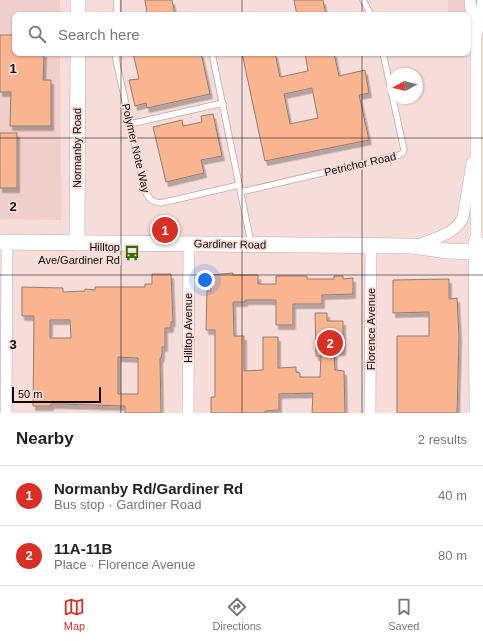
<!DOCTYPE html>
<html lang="en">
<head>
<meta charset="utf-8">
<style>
	:root { --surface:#fff; --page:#f2f2f2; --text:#222; --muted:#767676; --line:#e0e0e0; --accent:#d93025 }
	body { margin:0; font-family:Arial,sans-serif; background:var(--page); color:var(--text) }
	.compass { position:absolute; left:387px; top:68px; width:36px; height:36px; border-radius:50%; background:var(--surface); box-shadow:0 1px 3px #0004; rotate:262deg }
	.scale { position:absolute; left:12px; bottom:10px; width:89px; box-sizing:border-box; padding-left:4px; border:2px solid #110908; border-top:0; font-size:11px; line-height:14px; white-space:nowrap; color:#110908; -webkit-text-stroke:3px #f7ddd9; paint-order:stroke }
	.you { position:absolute; left:205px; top:280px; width:14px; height:14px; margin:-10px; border:3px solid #fff; border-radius:50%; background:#1a73e8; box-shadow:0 0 0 6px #1a73e833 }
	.badge { display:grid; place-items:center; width:26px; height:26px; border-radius:50%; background:var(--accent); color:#fff; font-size:13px; font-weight:700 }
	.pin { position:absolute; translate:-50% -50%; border:2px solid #fff; box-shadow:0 1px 4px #0006 }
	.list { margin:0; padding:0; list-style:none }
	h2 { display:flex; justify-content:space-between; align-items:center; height:52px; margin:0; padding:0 16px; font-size:17px }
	h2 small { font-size:13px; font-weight:400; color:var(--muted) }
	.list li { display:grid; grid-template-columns:26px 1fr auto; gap:12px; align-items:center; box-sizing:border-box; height:60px; padding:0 16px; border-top:1px solid var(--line) }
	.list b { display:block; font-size:15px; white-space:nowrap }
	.list p { margin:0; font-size:13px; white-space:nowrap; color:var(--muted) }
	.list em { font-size:13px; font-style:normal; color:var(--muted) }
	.icon { flex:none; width:22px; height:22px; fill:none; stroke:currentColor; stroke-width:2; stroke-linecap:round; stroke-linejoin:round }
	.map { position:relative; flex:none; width:483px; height:413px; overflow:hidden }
	.search { position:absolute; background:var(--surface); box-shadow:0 1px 3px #0004; left:12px; right:12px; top:12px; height:44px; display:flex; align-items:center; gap:10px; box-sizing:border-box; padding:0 14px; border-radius:8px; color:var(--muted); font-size:15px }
	.sheet { height:172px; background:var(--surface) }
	nav { display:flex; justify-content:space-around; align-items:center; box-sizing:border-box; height:56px; border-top:1px solid var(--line); background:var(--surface); font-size:11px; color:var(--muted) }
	nav a { display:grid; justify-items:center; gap:2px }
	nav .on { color:var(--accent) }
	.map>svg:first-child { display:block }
	.built { fill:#f0cec9 }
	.building { fill:#f9b590; stroke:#917d72; fill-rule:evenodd; filter:url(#shadow) }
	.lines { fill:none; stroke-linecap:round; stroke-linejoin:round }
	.lane-casing { stroke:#c0a7a3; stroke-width:7 }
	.street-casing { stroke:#c0a7a3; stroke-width:12 }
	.secondary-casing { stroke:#c0a7a3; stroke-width:16 }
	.lane { stroke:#fff; stroke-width:5.5 }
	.street { stroke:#fff; stroke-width:11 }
	.secondary { stroke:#fff; stroke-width:15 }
	.grid { fill:none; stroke:#110908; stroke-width:1; stroke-opacity:0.55 }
	.labels { text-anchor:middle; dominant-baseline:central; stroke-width:3.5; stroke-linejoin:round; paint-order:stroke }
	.street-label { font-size:11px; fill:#110908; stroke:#f7ddd9 }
	.poi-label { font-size:11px; fill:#110908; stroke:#f7ddd9; text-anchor:end }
	.grid-label { font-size:13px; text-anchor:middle; font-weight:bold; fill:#110908; stroke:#f7ddd9; stroke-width:3.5; stroke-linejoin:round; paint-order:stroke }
</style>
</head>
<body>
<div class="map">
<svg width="483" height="413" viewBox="0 0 483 413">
	<defs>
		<filter id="shadow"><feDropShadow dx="2.5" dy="4.5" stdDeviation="0" flood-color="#0004"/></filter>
	</defs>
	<rect width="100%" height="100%" fill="#f7ddd9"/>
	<!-- built -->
	<g class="built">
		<path d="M0,0H60V15H15V53H60L61,220L0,219Z"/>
		<path d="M448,0H483V25L468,15H448Z"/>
	</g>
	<!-- building -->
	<g class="building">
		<path d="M145,0H172L175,15H147Z"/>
		<path d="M294,0H323L326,15H297Z"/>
		<path d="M0,35H15V53H44L43,80H51V126H10L11,92H0Z"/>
		<path d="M133,53H201L210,94L147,108L146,103L135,106L129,80L139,79Z"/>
		<path d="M242,53H275L280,77L308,71L305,53H334L339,76L365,70L369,93L359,95L369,140L265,161ZM312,88L318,118L290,124L284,94Z"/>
		<path d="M213,114L222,156L201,160L204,173L166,182L153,127L182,120L183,126L202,122L201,116Z"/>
		<rect x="0" y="133" width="17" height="55"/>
		<path d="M233,273V275H258V284H276V276H307V279H334V276H343V279L353,278V294L322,295V304H293V325H276V300H245V302H233L234,336H244V371L263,370V337H278V368L296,367V372L300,373V377H320L321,356H316L315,313H327V321H343V351H334L335,370L344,371L345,413H312L313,393L279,394V410L265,411V413H211V397H215V330H206L207,291H211L210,275Z"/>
		<path d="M152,274H171L173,322H171V328H165V347H162V354L161,358H160L161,413H125V406L61,404H51V406H33L34,316H22V287L63,288V292L85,291V289L95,290V287H145V284H152ZM50,320H70L71,338H50ZM118,357L138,358V394H118Z"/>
		<path d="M449,279V299L457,298L459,337L457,413H397V336H429V312L393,313V280Z"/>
	</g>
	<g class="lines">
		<defs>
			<g id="lane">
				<path d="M363,0L371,15"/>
				<path d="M117,15V0"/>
				<path d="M116,53V60L145,191C149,199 152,202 161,203L239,185"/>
				<path d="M212,53L251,243"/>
				<path d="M130,124L223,103"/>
				<path d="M241,192L399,155L403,153L404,150L383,53"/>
			</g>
			<g id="street">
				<path d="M470,0L473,28"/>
				<path d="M476,242V37L483,1"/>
				<path d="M415,246C431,239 456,235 463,217L472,163"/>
				<path d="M6,413L7,242"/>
				<path d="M188,413L189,243"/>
				<path d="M370,413L371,246"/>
			</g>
			<g id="secondary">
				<path d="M78,15V0"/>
				<path d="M0,242L412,246L448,251L476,252"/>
				<path d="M476,242L477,413"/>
				<path d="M77,243L78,53"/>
			</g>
		</defs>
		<!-- lane casing -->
		<use href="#lane" class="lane-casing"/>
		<!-- street casing -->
		<use href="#street" class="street-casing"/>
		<!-- secondary casing -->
		<use href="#secondary" class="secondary-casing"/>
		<!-- lane -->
		<use href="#lane" class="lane"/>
		<!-- street -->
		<use href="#street" class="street"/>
		<!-- secondary -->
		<use href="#secondary" class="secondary"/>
	</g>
	<!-- grid -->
	<path class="grid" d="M121,0V15M242,0V15M362,0V15M121,53V413M242,53V413M362,53V413M0,138H483M0,275H483"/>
	<!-- icons -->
	<defs>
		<symbol id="bus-bare" viewBox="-9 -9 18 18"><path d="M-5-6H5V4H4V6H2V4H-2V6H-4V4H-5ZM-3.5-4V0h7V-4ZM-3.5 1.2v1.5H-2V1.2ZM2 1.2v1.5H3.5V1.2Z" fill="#2f6e02" stroke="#f7ddd9" stroke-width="2.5" paint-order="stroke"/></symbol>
	</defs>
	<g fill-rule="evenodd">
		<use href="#bus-bare" x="121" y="242" width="22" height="22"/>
	</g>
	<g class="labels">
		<!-- street labels -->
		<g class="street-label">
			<text transform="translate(77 148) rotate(-90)">Normanby Road</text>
			<text transform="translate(136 148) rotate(77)">Polymer Note Way</text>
			<text transform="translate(360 164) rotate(-13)">Petrichor Road</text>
			<text transform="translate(230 244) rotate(1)">Gardiner Road</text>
			<text transform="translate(188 328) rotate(-90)">Hilltop Avenue</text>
			<text transform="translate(371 329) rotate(-90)">Florence Avenue</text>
		</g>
		<!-- poi labels -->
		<g class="poi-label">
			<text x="120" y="247">Hilltop<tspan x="120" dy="13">Ave/Gardiner Rd</tspan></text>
		</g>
	</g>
	<g class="grid-label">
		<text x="13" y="73">1</text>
		<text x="13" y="211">2</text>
		<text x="13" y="349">3</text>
	</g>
</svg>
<svg class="compass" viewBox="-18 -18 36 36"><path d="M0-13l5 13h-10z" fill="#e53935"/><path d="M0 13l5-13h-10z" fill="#767676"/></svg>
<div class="scale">50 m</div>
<div class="you"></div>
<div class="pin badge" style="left:165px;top:230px">1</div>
<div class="pin badge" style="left:330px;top:343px">2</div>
<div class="search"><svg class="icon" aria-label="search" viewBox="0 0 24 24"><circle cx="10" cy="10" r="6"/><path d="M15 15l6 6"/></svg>Search here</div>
</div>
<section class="sheet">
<h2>Nearby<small>2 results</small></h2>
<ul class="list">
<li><span class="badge">1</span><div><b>Normanby Rd/Gardiner Rd</b><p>Bus stop · Gardiner Road</p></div><em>40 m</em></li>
<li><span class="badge">2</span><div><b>11A-11B</b><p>Place · Florence Avenue</p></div><em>80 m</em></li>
</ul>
</section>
<nav>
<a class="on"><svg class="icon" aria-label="map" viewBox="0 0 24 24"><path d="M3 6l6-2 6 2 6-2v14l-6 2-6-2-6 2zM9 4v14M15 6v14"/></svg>Map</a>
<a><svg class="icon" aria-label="directions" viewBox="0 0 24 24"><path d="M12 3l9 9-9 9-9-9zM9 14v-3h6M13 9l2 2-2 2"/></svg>Directions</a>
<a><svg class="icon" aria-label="saved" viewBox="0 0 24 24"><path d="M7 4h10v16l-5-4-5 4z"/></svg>Saved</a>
</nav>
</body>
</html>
